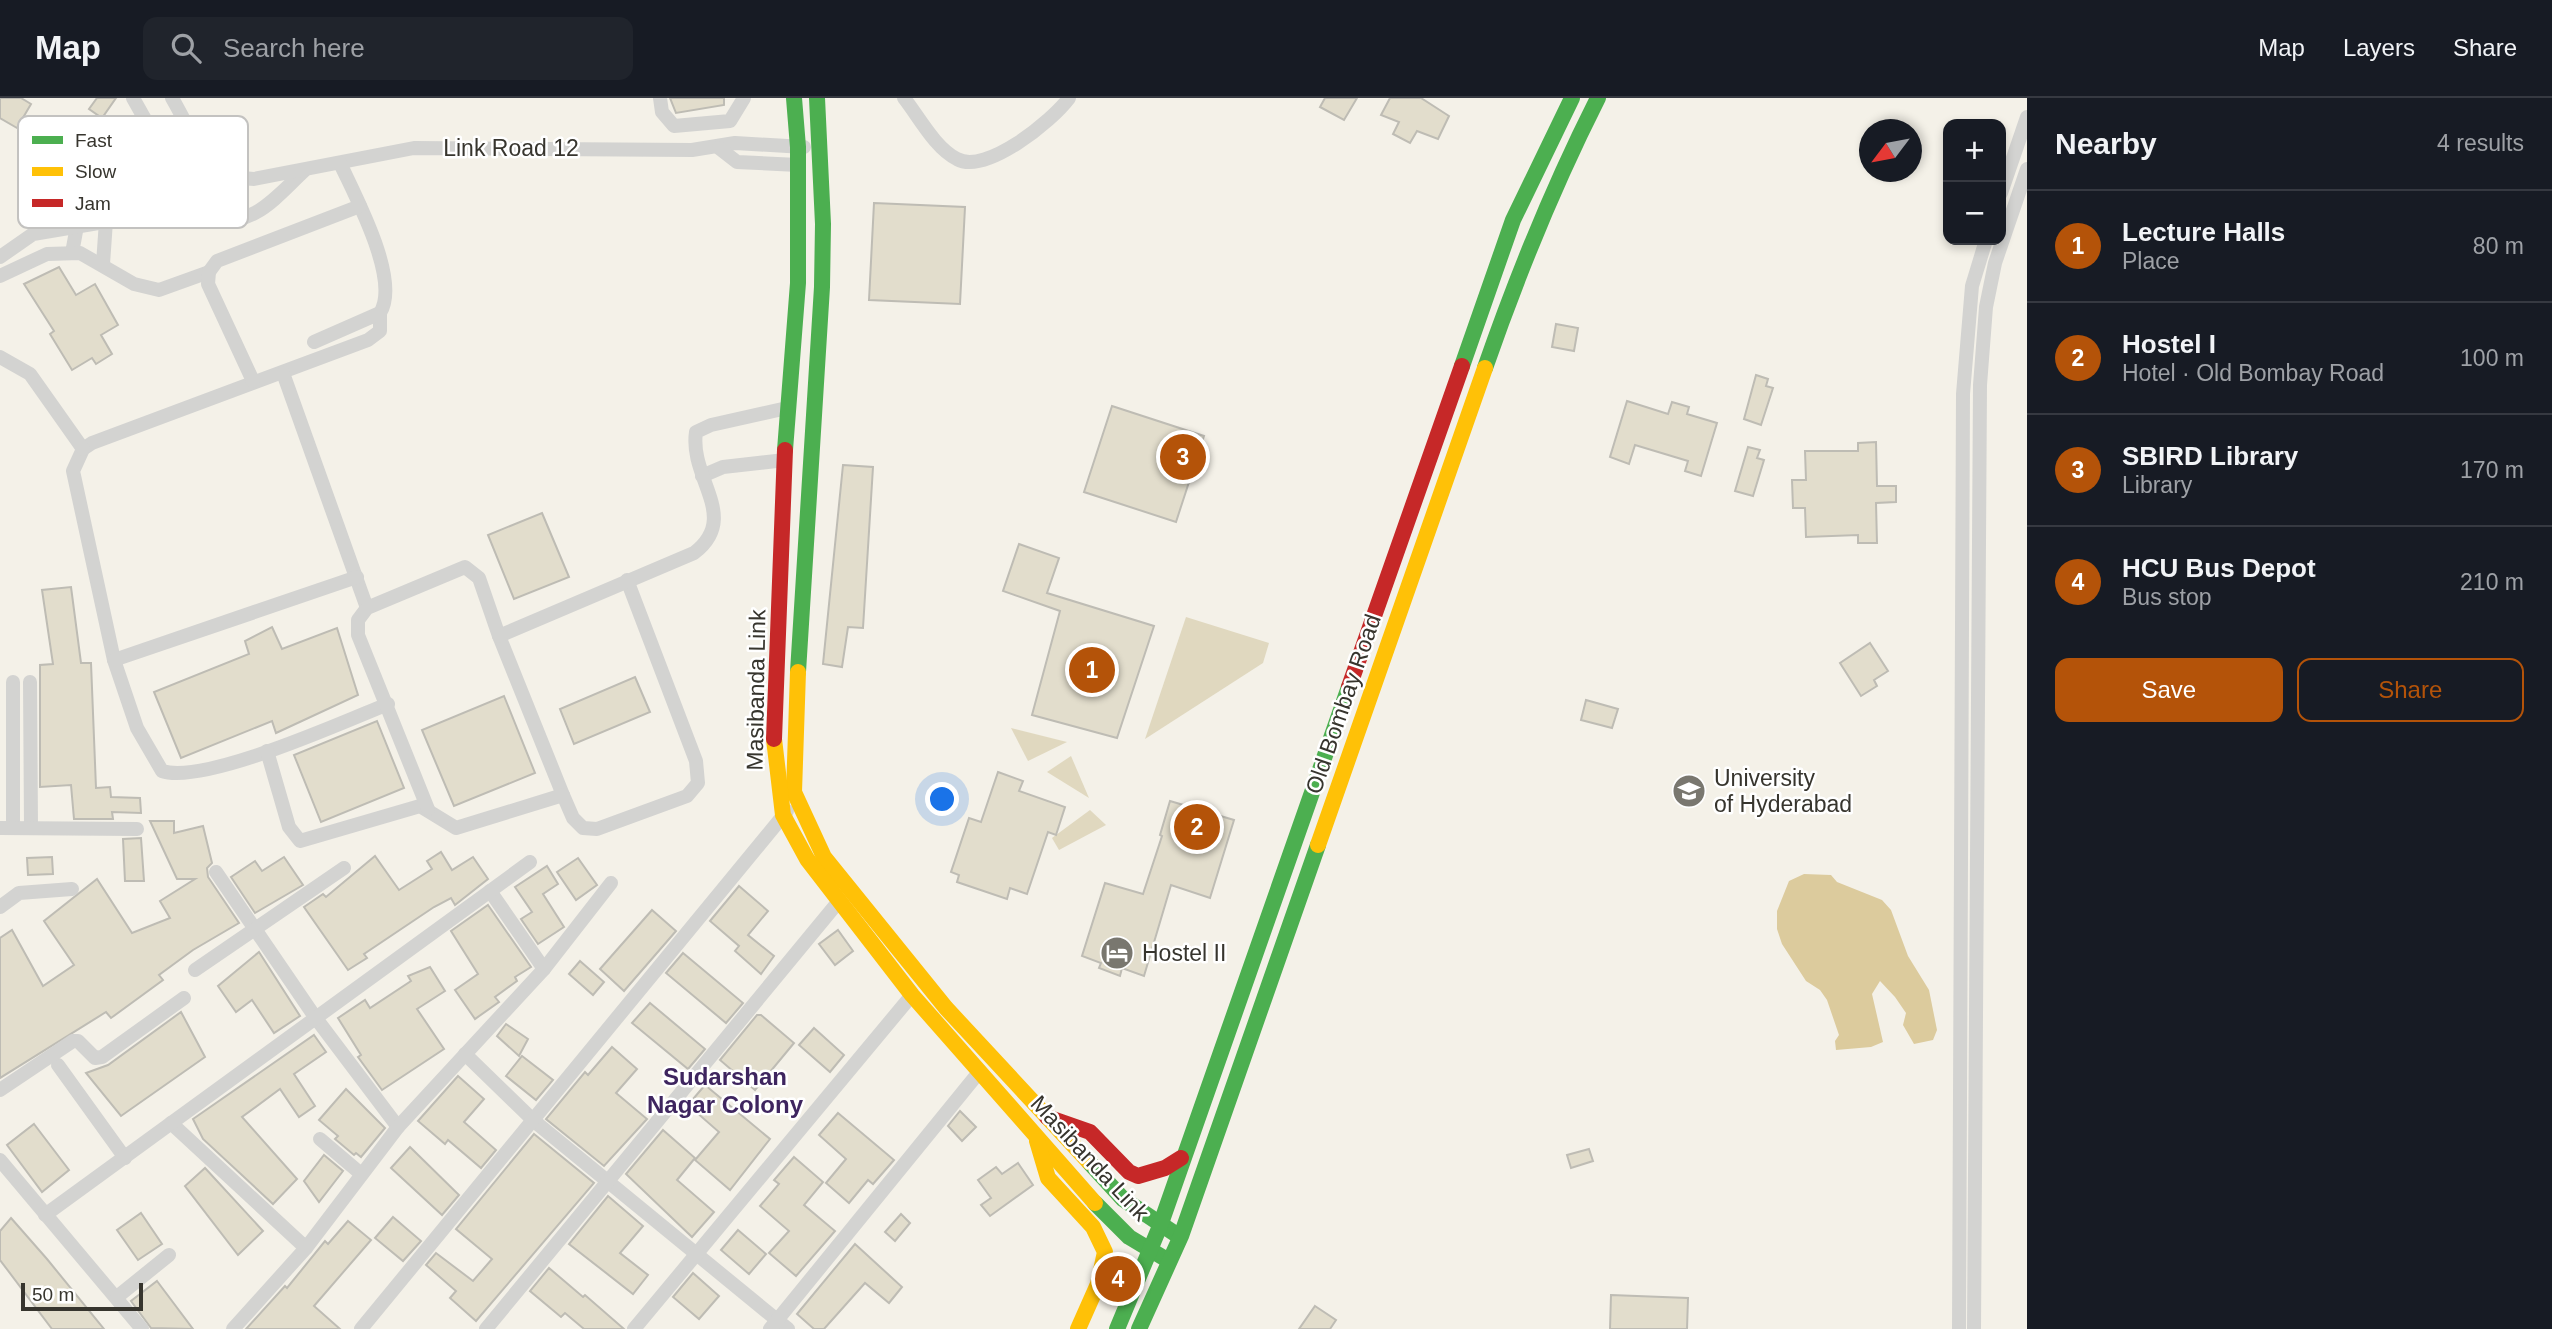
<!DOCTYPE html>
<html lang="en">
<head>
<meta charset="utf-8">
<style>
	:root { --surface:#171b24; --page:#20242c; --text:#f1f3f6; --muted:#9ea1a6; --line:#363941; --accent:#b45309 }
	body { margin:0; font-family:Helvetica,sans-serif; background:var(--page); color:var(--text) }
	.controls { position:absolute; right:21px; top:21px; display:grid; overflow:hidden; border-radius:14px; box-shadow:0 4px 10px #0003 }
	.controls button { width:63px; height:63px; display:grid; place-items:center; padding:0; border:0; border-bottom:2px solid var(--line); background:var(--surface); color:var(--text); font:35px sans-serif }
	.compass { position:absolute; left:1859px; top:21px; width:63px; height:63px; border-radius:50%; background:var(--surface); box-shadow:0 4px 10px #0003; rotate:238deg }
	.scale { position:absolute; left:21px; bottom:18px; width:122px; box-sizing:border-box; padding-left:7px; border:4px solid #37352e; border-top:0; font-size:19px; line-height:24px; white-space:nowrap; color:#37352e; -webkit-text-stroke:5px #fff; paint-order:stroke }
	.you { position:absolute; left:943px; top:702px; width:24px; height:24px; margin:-18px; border:5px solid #fff; border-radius:50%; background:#1a73e8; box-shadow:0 0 0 10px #1a73e833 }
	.badge { display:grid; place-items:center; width:46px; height:46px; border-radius:50%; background:var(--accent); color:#fff; font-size:23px; font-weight:700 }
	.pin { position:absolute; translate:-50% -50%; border:4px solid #fff; box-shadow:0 2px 7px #0006 }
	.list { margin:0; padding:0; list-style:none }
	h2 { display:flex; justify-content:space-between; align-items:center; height:91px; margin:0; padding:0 28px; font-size:30px }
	h2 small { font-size:23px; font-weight:400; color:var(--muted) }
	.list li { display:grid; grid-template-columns:46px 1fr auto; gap:21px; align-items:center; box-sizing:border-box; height:112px; padding:0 28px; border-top:2px solid var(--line) }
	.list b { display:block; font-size:26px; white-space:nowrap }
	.list p { margin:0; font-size:23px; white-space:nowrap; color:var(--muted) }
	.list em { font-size:23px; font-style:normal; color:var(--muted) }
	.actions { display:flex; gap:14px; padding:21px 28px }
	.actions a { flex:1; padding:16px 0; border:2px solid var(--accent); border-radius:14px; text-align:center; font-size:24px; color:var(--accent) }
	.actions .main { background:var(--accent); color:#fff }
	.icon { flex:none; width:38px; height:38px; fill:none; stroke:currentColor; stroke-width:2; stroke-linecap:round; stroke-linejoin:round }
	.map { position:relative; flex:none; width:2027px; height:1231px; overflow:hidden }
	header { display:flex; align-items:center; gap:42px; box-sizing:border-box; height:98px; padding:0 35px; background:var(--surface); border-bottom:2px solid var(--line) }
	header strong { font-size:33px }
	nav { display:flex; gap:38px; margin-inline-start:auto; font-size:24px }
	.search { width:490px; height:63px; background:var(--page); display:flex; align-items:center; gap:18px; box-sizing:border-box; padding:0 24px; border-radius:14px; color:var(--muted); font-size:26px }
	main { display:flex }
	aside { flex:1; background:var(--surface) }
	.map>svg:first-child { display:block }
	.green { fill:#e0d8bf }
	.water { fill:#dccb9d }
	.building { fill:#e2ddcc; stroke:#bebcb4; stroke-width:2 }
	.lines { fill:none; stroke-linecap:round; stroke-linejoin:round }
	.street { stroke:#d3d3d1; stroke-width:14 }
	.fast { stroke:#4caf50; stroke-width:16 }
	.slow { stroke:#ffc107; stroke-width:16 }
	.jam { stroke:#c62828; stroke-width:16 }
	.labels { text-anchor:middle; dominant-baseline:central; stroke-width:5; stroke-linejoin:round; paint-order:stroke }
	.street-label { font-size:23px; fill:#37352e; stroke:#fff }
	.poi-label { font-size:23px; fill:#37352e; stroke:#fff; text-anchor:start }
	.neighbourhood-label { font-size:24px; font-weight:bold; fill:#3e255f; stroke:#fff }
	.key { fill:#fff; stroke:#c3c2c0; stroke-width:2 }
	.key-label { font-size:19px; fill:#37352e }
</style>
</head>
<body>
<header>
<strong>Map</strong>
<div class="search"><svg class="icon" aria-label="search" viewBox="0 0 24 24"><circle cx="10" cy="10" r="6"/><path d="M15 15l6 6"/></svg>Search here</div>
<nav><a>Map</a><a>Layers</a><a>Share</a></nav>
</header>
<main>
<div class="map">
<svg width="2027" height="1231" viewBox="0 0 2027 1231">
	<rect width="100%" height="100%" fill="#f4f1e8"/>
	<!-- green -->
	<g class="green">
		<path d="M1186,519L1269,545L1263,565L1145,641Z"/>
		<path d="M1011,630L1067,644L1028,663Z"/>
		<path d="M1071,658L1089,700L1047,674Z"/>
		<path d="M1090,712L1106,727L1059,752L1052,740Z"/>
	</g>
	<!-- water -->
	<path class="water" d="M1804,776L1831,777L1837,784L1882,802L1891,812L1908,858L1929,892L1937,932L1933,942L1914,946L1903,927L1906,915L1895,899L1880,883L1872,896L1883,944L1871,949L1836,952L1835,943L1839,937L1827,902L1820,892L1806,883L1782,846L1777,831V813L1789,783Z"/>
	<!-- building -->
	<g class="building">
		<path d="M0,0H21L31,6L17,30L0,20Z"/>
		<path d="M97,0H116L102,20L89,11Z"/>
		<path d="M670,0H724V7L676,15Z"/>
		<path d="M1325,0H1357L1344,22L1320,9Z"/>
		<path d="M1390,0H1421L1449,18L1438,41L1417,33L1410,45L1393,36L1399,24L1381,17Z"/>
		<path d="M874,105L965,109L960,206L869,202Z"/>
		<path d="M59,169L76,197L95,186L118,227L101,237L112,256L96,266L92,260L72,272L50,236L54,233L24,186Z"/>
		<path d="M1556,226L1578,230L1574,253L1552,249Z"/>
		<path d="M1756,277L1768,281L1766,288L1773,290L1761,327L1744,321Z"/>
		<path d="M1627,303L1668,316L1672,304L1689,309L1687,316L1717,325L1701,378L1685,373L1688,363L1635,347L1629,366L1610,359Z"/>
		<path d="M1112,308L1204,338L1176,424L1084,394Z"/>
		<path d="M1876,344L1877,388H1896V404L1876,405L1877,445H1858V437L1806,439L1805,410H1793L1792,382H1806L1805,353H1858V345Z"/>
		<path d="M1748,349L1760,352L1757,360L1764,362L1753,398L1735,393Z"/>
		<path d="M843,367L873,369L863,530L848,529L842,569L823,566Z"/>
		<path d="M542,415L569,479L514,501L488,437Z"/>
		<path d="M1019,446L1059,460L1047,495L1154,528L1117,640L1032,617L1060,513L1003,493Z"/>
		<path d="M71,489L81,565H91L96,690L110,689L111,699L140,700L141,715L112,714L113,721H74L71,687L40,689V567L53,566L42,492Z"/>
		<path d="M272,529L282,551L337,530L358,597L276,635L272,623L181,660L154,594L249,556L245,543Z"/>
		<path d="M1870,545L1888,573L1874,582L1877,588L1861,598L1840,565Z"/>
		<path d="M635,579L650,614L574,646L560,611Z"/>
		<path d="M504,598L535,675L454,708L422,632Z"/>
		<path d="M1586,602L1618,611L1612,630L1581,622Z"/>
		<path d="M377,623L404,690L321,724L294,657Z"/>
		<path d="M998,674L1023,683L1019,693L1065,709L1056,737L1048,734L1027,796L1010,790L1007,801L957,784L959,777L951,774L969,720L981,724Z"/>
		<path d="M1170,703L1234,722L1210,800L1171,787L1144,878L1122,870L1120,878L1099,870L1101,865L1082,858L1105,785L1143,796L1162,738L1160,737Z"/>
		<path d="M150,723H174V735L203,728L212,765L207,770L208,779L239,825L193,852L159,877L163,882L111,920L106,914L0,980V840L12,832L43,888L74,867L44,823L97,781L132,835L170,820L160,803L195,781H177Z"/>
		<path d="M141,740L144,783H125L123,741Z"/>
		<path d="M441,754L452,772L473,759L488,781L455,807L451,800L434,809L364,856L367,860L348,872L304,809L323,796L326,799L375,758L399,792L432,771L427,763Z"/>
		<path d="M52,759L53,776L28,777L27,760Z"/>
		<path d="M284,759L303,787L255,815L231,779L255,763L262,773Z"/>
		<path d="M578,760L597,787L576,802L557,774Z"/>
		<path d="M547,768L558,786L543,796L564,829L538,846L521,821L532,814L515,789Z"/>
		<path d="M739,788L768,813L748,837L774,858L761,876L735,853L739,848L710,823Z"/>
		<path d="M488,807L531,869L515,879L517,883L495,899L499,904L475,921L455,892L478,876L451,833Z"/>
		<path d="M652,812L676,833L624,893L600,871Z"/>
		<path d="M838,832L853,853L835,867L819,846Z"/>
		<path d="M259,854L300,918L274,935L252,902L236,914L218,888Z"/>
		<path d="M683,855L743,905L726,925L666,875Z"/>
		<path d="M580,863L604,884L593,897L569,876Z"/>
		<path d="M430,869L445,893L417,911L444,951L382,992L358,959L361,957L338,920L365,902L370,910L411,883L408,878Z"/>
		<path d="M650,905L705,951L688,971L632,925Z"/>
		<path d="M181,914L205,959L121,1018L86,975L108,967Z"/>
		<path d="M757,917H761L794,945L755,992L720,962Z"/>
		<path d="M506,926L528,941L519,958L497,938Z"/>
		<path d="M814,930L844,957L830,974L799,947Z"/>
		<path d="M314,937L326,954L294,976L315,1008L299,1019L280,991L242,1019L297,1081L273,1106L203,1041L193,1021Z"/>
		<path d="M612,949L637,971L616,995L647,1021L604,1068L546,1021L585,974L588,977Z"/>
		<path d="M522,958L553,982L536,1002L506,978Z"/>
		<path d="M458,978L484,1001L464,1024L496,1052L481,1070L448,1042L445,1046L418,1023Z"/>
		<path d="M705,987L770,1041L730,1092L695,1062L719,1034L688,1007Z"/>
		<path d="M346,991L385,1030L361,1059L356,1055L354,1057L335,1041L338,1038L319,1022Z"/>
		<path d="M960,1013L976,1029L962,1043L948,1028Z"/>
		<path d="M838,1015L894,1062L873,1086L868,1082L849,1105L826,1085L846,1061L819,1037Z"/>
		<path d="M34,1026L69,1072L42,1094L7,1047Z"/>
		<path d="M663,1032L695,1060L677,1082L714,1114L692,1139L626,1076Z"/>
		<path d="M534,1036L594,1085L476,1223L450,1200L456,1193L426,1167L436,1155L473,1183L492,1161L456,1131Z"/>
		<path d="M410,1049L459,1097L442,1117L391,1070Z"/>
		<path d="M1589,1051L1593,1063L1571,1070L1567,1057Z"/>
		<path d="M324,1057L343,1073L319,1104L304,1083Z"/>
		<path d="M794,1059L823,1084L804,1107L835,1133L796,1178L769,1155L789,1133L760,1108L779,1086L774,1082Z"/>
		<path d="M1018,1065L1033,1087L990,1118L981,1107L991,1100L978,1082L996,1069L1002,1076Z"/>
		<path d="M205,1070L263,1133L238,1157L185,1088Z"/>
		<path d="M608,1098L643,1128L620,1155L648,1177L633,1196L569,1146Z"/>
		<path d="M141,1115L162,1146L138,1162L117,1132Z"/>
		<path d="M901,1116L910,1125L895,1143L885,1134Z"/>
		<path d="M393,1119L421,1143L403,1163L375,1140Z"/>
		<path d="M11,1120L47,1161L104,1231H52L0,1162V1133Z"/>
		<path d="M348,1123L371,1142L314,1208L340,1231H246L285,1188L287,1190L325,1143L328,1146Z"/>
		<path d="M738,1132L766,1156L749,1176L721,1152Z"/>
		<path d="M855,1146L902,1189L889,1205L865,1185L824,1231H814L797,1216Z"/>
		<path d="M549,1170L583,1199L585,1197L624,1231H584L565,1215L561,1219L530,1193Z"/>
		<path d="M693,1175L719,1198L699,1221L673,1199Z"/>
		<path d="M157,1183L193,1231L151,1230L131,1203Z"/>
		<path d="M1611,1197L1688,1200L1687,1231H1610Z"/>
		<path d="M1315,1208L1336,1222L1330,1231H1299Z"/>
	</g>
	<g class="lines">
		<!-- street -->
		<g class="street">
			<path d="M133,0L187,96L209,122C254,129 274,101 304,73"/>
			<path d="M172,0C193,36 207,80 254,81L414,50L692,52L735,45L804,49"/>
			<path d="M660,0L662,14L674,28L730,23L744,0"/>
			<path d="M904,0C919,19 935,50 957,61C986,77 1052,23 1069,0"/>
			<path d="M719,50L737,64L798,67"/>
			<path d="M2001,95L2027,19"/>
			<path d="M72,155L77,128"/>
			<path d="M0,159L33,136L116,122L187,96"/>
			<path d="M103,166L106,123"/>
			<path d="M0,178L47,156L80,155L134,186L159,192L209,174"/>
			<path d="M380,215V233L368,242L92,345L83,351L73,373L114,562L137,630L162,673C204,687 343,624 388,606"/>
			<path d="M314,244L380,215C401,182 355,98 340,65"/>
			<path d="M0,259L30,276L83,351"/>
			<path d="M283,275L367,510"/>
			<path d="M253,283L208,186L209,174L217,163L360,108"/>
			<path d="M702,378L723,369L785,362"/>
			<path d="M499,538L563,697"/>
			<path d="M114,562L357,479"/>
			<path d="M30,584L31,728"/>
			<path d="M267,653L289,729L300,743L420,708L456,730L563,697L573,720L583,730L597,731L687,698L698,685L696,663L627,482"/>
			<path d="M428,711L358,537V522L367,510L465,469L479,480L499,538L694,455C741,419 689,381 696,334L711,327L787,310"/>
			<path d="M13,729V584"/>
			<path d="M0,730L137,731"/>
			<path d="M216,774L315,919L398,1029"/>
			<path d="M490,793L544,871"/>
			<path d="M0,809L19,795L72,791"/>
			<path d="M195,872L344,770"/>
			<path d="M465,956L534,1023L788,1231"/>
			<path d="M58,967L125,1060"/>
			<path d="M0,992L73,943H78L95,960L102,959L184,900"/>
			<path d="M171,1025L306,1150"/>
			<path d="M320,1041L360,1075"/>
			<path d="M0,1062L142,1231"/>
			<path d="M45,1117L530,764"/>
			<path d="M117,1199L169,1157"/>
			<path d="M233,1231L306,1150L398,1029L544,871L611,785"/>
			<path d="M361,1231L787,713"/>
			<path d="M486,1231L839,803"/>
			<path d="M634,1231L912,897"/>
			<path d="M770,1231L980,973"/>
			<path d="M1959,1231L1963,296L1972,188L1986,142"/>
			<path d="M1974,1231L1980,287L1986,209L1995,165L2027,71"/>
		</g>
		<!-- fast -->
		<g class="fast">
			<path d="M1462,268L1513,122L1572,0"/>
			<path d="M1485,270C1517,178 1554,87 1598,0"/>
			<path d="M785,352L798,185V49L794,0"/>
			<path d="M798,574L822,189L823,126L817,0"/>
			<path d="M1089,1064L1123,1101L1174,1135"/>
			<path d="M1095,1105L1129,1139L1164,1160"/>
			<path d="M1117,1231L1160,1128L1349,589"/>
			<path d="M1139,1231L1181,1138L1318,747"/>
		</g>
		<!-- slow -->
		<g class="slow">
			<path d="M798,574L794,694L824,759L946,910L1089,1064"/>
			<path d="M774,641L783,717L807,761L912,897L1095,1105"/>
			<path d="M1318,747L1485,270"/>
			<path d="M1037,1043L1048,1080L1093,1129L1105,1154L1098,1186L1078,1231"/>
		</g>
		<!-- jam -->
		<g class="jam">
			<path d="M1349,589L1462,268"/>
			<path d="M774,641L785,352"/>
			<path d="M1047,1019L1090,1034L1129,1074L1138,1078L1165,1070L1181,1060"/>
		</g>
	</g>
	<!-- icons -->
	<defs>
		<symbol id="university-disc" viewBox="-11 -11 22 22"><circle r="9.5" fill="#79776f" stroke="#fff"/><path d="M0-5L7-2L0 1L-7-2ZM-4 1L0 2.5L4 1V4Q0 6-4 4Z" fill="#fff"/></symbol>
		<symbol id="hotel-disc" viewBox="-11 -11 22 22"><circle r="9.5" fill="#79776f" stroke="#fff"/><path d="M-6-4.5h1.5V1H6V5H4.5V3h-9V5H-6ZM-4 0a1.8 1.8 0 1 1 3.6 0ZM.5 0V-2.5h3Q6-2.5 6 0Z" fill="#fff"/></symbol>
	</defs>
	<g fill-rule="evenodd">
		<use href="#university-disc" x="1670" y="674" width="38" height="38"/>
		<use href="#hotel-disc" x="1098" y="836" width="38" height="38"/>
	</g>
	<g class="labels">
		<!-- street labels -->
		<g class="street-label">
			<text x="511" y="50">Link Road 12</text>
			<text transform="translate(756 592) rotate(-89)">Masibanda Link</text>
			<text transform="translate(1343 606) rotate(-71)">Old Bombay Road</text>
			<text transform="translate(1090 1060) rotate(47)">Masibanda Link</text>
		</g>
		<!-- poi labels -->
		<g class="poi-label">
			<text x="1714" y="680">University<tspan x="1714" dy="26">of Hyderabad</tspan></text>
			<text x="1142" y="855">Hostel II</text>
		</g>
		<!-- neighbourhood labels -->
		<g class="neighbourhood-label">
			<text x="725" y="978">Sudarshan<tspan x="725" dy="28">Nagar Colony</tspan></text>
		</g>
	</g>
	<!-- legend -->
	<rect x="18" y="18" width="230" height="112" rx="10" class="key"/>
	<rect x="32" y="38" width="31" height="8" fill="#4caf50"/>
	<rect x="32" y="69" width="31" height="9" fill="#ffc107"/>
	<rect x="32" y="101" width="31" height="8" fill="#c62828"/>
	<g class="key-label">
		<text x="75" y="49">Fast</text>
		<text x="75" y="80">Slow</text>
		<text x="75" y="112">Jam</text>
	</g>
</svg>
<div class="controls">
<button>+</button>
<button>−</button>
</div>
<svg class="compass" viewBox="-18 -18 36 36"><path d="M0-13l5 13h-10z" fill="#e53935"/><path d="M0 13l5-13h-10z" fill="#9ea1a6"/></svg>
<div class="scale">50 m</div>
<div class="you"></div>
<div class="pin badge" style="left:1092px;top:572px">1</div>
<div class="pin badge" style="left:1197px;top:729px">2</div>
<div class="pin badge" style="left:1183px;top:359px">3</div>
<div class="pin badge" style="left:1118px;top:1181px">4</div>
</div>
<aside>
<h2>Nearby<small>4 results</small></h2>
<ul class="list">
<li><span class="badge">1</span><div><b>Lecture Halls</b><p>Place</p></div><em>80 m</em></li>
<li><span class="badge">2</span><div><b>Hostel I</b><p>Hotel · Old Bombay Road</p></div><em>100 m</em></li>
<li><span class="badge">3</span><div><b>SBIRD Library</b><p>Library</p></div><em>170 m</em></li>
<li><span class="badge">4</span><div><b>HCU Bus Depot</b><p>Bus stop</p></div><em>210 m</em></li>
</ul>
<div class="actions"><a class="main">Save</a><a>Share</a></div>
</aside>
</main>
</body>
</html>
